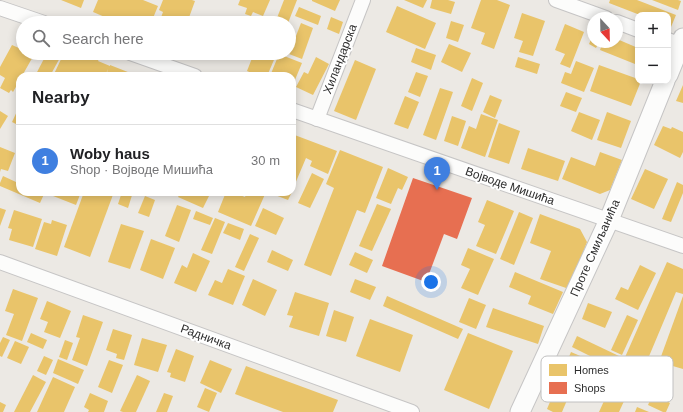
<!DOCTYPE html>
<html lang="en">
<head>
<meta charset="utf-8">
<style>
	:root { --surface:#fff; --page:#f2f2f2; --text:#202124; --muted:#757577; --line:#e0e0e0; --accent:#706f6e }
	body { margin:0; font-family:Arial,sans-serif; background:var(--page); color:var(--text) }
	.controls { position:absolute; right:12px; top:12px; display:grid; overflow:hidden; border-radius:8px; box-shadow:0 2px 10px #0003 }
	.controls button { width:36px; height:36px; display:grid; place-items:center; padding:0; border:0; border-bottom:1px solid var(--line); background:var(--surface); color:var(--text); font:20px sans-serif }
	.compass { position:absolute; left:587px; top:12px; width:36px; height:36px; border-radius:50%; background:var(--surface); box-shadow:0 2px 10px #0003; rotate:158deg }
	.you { position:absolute; left:431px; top:282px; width:14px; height:14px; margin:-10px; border:3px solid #fff; border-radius:50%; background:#1a73e8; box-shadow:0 0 0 6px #1a73e833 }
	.badge { display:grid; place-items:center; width:26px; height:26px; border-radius:50%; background:var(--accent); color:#fff; font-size:13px; font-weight:700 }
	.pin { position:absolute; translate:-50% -33px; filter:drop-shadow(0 1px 2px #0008) }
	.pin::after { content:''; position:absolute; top:21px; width:14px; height:12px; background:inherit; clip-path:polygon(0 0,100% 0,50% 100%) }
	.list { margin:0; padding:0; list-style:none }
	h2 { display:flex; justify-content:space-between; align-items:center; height:52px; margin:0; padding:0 16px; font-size:17px }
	h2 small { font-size:13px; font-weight:400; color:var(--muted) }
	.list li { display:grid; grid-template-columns:26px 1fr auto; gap:12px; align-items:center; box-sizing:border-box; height:72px; padding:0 16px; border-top:1px solid var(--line) }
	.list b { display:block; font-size:15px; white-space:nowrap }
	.list p { margin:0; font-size:13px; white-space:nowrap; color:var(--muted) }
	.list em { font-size:13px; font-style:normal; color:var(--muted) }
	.icon { flex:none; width:22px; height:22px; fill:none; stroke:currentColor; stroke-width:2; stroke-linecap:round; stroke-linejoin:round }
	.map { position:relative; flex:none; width:683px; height:412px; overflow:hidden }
	.search { position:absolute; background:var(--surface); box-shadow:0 2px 10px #0003; left:16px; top:16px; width:280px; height:44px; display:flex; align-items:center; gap:10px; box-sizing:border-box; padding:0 14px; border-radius:22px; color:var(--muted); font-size:15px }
	.panel { position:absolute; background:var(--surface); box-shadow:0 2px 10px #0003; left:16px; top:72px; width:280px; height:124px; border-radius:12px }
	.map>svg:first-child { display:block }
	.homes { fill:#e9c46a }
	.shops { fill:#e76f51 }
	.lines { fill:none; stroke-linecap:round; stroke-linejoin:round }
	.street-casing { stroke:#c6c5c5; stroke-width:16 }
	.secondary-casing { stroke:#c6c5c5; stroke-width:21 }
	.street { stroke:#fcfcfb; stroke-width:14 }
	.secondary { stroke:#fcfcfb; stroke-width:19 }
	.labels { text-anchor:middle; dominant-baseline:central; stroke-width:4; stroke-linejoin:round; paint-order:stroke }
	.street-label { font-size:12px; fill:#2e2e2e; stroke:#fff }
	.key { fill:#fff; stroke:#c0c0c0; stroke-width:1 }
	.key-label { font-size:11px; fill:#2e2e2e }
</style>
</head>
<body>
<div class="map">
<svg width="683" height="412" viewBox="0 0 683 412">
	<rect width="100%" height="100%" fill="#ece9e4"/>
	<!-- homes -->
	<g class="homes">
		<path d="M61,0H84L81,8Z"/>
		<path d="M98,0H143L158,6L151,23H119L93,12Z"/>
		<path d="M163,0H192L195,1L187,23H159L163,12L159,10Z"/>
		<path d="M240,0H270L263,16L253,12L251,16L245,14L247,8L238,5Z"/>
		<path d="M284,0H297L288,23H275Z"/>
		<path d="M312,0H340L335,11L312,1Z"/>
		<path d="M404,0H427L423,8Z"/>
		<path d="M432,0H448L455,2L451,14L430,8Z"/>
		<path d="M481,0H497L510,5L494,49L481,44L485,33L471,28Z"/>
		<path d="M610,0H637L676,15L671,27L668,26V15H640L609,3Z"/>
		<path d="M652,0H678L681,1L678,10Z"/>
		<path d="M397,6L436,23L425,49L386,32Z"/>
		<path d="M299,7L321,16L318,25L295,16Z"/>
		<path d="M522,13L545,21L533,56L519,52L523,41L514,38Z"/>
		<path d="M331,17L343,22L339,34L327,29Z"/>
		<path d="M451,21L464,25L458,42L446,38Z"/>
		<path d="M301,23L313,28L302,59L289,54Z"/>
		<path d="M565,24L584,32L570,68L560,64L565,54L555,50Z"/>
		<path d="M593,35V42H599L596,48L589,44Z"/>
		<path d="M617,39L638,48V57L635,64L600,50L603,42H617Z"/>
		<path d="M449,44L471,53L462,72L441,62Z"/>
		<path d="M12,45L21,49L23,46V53H35L22,76H20V80L13,92L11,90L9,93L0,88L5,78L0,75V67Z"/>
		<path d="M416,48L436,55L431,70L411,62Z"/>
		<path d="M47,53H60L62,54L50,76H35Z"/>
		<path d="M64,53H97L101,55L98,61L110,66V65L138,76H106L108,69L105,76H53Z"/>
		<path d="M200,53H218L216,59Z"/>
		<path d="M254,53H277L267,76H258L247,71Z"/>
		<path d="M279,54L302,63L292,87V76H270Z"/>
		<path d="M316,57L329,64L313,95L296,87L304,72L308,74Z"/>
		<path d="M518,57L540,64L537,74L515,67Z"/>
		<path d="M355,60L376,69L356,120L334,111Z"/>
		<path d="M576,61L594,68L584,92L561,83L565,72L571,74Z"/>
		<path d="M599,65L638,79V81H641L631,106L590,91Z"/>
		<path d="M416,72L428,76L420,97L408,92Z"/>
		<path d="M472,78L483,83L472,111L461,106Z"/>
		<path d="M683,85V103L676,101Z"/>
		<path d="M440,88L453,92L436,140L423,135Z"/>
		<path d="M566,92L582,98L576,112L560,106Z"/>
		<path d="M490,95L502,100L495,118L483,112Z"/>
		<path d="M405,96L419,102L408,129L394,124Z"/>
		<path d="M20,105V126L12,122Z"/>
		<path d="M0,111L8,116L0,129Z"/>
		<path d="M579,112L600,120L592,140L571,131Z"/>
		<path d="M607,112L631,121L621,148L597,140Z"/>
		<path d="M481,114L498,120L485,157L461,148L469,126L476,129Z"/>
		<path d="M452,116L466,121L458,146L444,141Z"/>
		<path d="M499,123L520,131L509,164L488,157Z"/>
		<path d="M663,126L671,129L672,127L683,132V152L680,158L654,145Z"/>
		<path d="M292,134L337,151L328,174L310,166L312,161L306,158L292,191Z"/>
		<path d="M0,147L15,153L8,171L1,169L0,172Z"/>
		<path d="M528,148L565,161L558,181L521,169Z"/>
		<path d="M340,150L383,167L365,213L357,210L331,276L304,265L334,188L326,184Z"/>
		<path d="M600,152L622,160L610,190L600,194L562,179L571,157L595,166Z"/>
		<path d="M388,168L408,177L402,190L398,188L391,204L376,198Z"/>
		<path d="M645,169L668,179L654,209L631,199Z"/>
		<path d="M20,173V192H45L40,203L0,186V183L3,176L16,182Z"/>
		<path d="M312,173L324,179L310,208L298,203Z"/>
		<path d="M677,182L683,185V193L671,222L662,219Z"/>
		<path d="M48,192H81L76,205L48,194Z"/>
		<path d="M84,192H114L90,257L64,247Z"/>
		<path d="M122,192H133L128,208L118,204Z"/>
		<path d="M181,192H211L203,208L178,197Z"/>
		<path d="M226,192H232L245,197L247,192H266L251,226L218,212Z"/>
		<path d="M276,192H292L288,200L275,195Z"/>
		<path d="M145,196L155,200L149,217L138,213Z"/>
		<path d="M487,200L514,211L496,254L476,246L485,225L478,222Z"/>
		<path d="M377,204L391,209L372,251L359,246Z"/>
		<path d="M177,205L191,210L179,242L165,236Z"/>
		<path d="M0,208L6,210L0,226Z"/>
		<path d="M263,208L284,218L276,235L255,226Z"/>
		<path d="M14,210L42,219L33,247L9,240L12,229L8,228Z"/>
		<path d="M196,211L213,218L210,225L193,219Z"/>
		<path d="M519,212L533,218L514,265L500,259Z"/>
		<path d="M540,214L580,229L587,242L569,289L540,279L551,251L530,243Z"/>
		<path d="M215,218L225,222L212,254L201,250Z"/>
		<path d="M52,220L67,225L57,256L35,249L44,222L51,224Z"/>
		<path d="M228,223L244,229L240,240L223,233Z"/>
		<path d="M121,224L144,231L130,269L108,262Z"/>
		<path d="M250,234L259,238L244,271L235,267Z"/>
		<path d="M151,239L175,248L163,279L140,270Z"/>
		<path d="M468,248L494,259L478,295L461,288L470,269L461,265Z"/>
		<path d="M272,250L293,260L288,271L267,262Z"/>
		<path d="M355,252L373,260L367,273L349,265Z"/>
		<path d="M193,253L210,261L196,292L174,283L182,265L187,268Z"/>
		<path d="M667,262L683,269V294L676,292L642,373L622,364Z"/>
		<path d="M640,265L656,273L638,310L615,299L621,287L628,290Z"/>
		<path d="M228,269L245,276L233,305L208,295L215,280L222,283Z"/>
		<path d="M515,272L563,292L553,314L528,304L531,296L509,287Z"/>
		<path d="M253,279L277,290L265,316L242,305Z"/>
		<path d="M355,279L376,287L370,300L350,292Z"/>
		<path d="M13,289L38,298L22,341L6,335L14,314L5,311Z"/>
		<path d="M295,292L329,303L319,336L289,327L293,316L287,315Z"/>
		<path d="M387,296L463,329L458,339L383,306Z"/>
		<path d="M683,296V369L659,362Z"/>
		<path d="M469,298L486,305L476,329L459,322Z"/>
		<path d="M47,301L71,311L60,338L44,332L48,322L40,319Z"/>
		<path d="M588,303L612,312L605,328L582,319Z"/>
		<path d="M493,308L544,326L538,344L486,327Z"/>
		<path d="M334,310L354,317L346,342L326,336Z"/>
		<path d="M83,315L103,322L87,366L72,360L80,338L76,337Z"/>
		<path d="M627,315L638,320L622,355L611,350Z"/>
		<path d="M370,319L413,335L400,372L356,356Z"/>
		<path d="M113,329L132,335L124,360L116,358L117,354L106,350Z"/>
		<path d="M31,333L47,340L43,349L27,342Z"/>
		<path d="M468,333L513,351L489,409L444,390Z"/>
		<path d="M577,336L619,356L614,368L572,347Z"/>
		<path d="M3,337L10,340L2,357L0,356V343Z"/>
		<path d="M142,338L167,345L158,372L134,365Z"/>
		<path d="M65,340L73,343L67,360L59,357Z"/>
		<path d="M15,341L29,347L21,364L7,358Z"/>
		<path d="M176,349L194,356L185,382L170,377L171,373L167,372Z"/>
		<path d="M571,352L585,358L562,412H553L547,409Z"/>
		<path d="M44,356L53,360L46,375L37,371Z"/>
		<path d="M58,359L84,370L78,384L53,373Z"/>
		<path d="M109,360L123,365L112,393L98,387Z"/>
		<path d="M210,360L232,369L221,393L200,383Z"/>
		<path d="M246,366L338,400L333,412H283L235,394Z"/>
		<path d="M619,368L636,375L619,412H599Z"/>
		<path d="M33,375L46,382L30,412H14Z"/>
		<path d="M137,375L150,381L136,412H123L120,411Z"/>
		<path d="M53,377L75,387L64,412H37Z"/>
		<path d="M660,377L673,382L665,400L670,403L666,412H663L648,405Z"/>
		<path d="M205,388L217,393L209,412L197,407Z"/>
		<path d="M90,393L108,401L104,412H88L89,410L84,407Z"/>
		<path d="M164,393L173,396L167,412H156Z"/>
		<path d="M0,402L6,405L3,412H0Z"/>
		<path d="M637,407L649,412H635Z"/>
	</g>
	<!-- shops -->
	<path class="shops" d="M413,178L472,198L457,239L444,234L426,282L382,266Z"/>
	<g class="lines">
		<defs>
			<g id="street">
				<path d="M556,0L606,18"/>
				<path d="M0,8L44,23"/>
				<path d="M617,22L638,30"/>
				<path d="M668,40L680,45"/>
				<path d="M130,53L195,76"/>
				<path d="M292,110L683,246"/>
				<path d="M317,119L363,0"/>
				<path d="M0,262L412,412"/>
			</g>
			<g id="secondary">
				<path d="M668,75L683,38"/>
				<path d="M520,412L609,220L665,81"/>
			</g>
		</defs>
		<!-- street casing -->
		<use href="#street" class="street-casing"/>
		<!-- secondary casing -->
		<use href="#secondary" class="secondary-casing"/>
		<!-- street -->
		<use href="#street" class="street"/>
		<!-- secondary -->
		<use href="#secondary" class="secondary"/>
	</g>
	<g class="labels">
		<!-- street labels -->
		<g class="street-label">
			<text transform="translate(340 59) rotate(-69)">Хиландарска</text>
			<text transform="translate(510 186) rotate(19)">Војводе Мишића</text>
			<text transform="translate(595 248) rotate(-66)">Проте Смиљанића</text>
			<text transform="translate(206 337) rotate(20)">Радничка</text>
		</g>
	</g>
	<!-- legend -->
	<rect x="541" y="356" width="132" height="46" rx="6" class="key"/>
	<rect x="549" y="364" width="18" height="12" fill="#e9c46a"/>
	<rect x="549" y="382" width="18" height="12" fill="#e76f51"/>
	<g class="key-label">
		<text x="574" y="374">Homes</text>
		<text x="574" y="392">Shops</text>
	</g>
</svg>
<div class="controls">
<button>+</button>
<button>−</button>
</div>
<svg class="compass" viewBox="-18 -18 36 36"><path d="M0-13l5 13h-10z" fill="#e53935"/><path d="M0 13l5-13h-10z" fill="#757577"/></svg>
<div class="you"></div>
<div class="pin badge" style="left:437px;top:190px;background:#3f7fe0">1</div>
<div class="search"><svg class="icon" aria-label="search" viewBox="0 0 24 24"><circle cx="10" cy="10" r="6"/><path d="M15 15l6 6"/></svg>Search here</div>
<section class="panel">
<h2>Nearby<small></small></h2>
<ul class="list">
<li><span class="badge" style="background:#3f7fe0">1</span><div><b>Woby haus</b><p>Shop · Војводе Мишића</p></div><em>30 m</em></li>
</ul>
</section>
</div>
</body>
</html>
